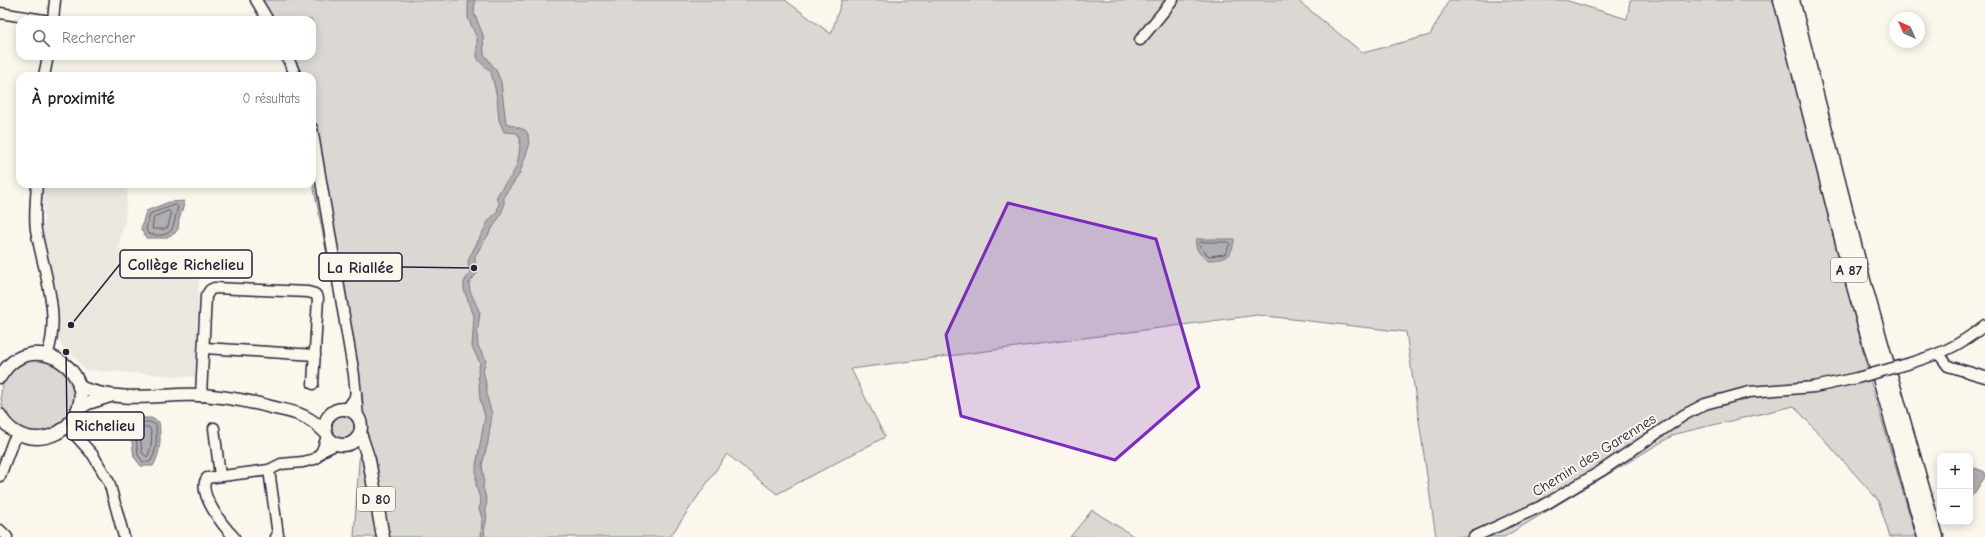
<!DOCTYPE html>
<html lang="fr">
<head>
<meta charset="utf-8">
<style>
	:root { --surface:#fff; --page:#f6f6f6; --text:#222; --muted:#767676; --line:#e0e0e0 }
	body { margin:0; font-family:"Comic Neue",sans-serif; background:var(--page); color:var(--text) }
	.controls { position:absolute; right:12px; bottom:12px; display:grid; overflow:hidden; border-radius:8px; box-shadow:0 2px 10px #0003 }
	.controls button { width:36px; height:36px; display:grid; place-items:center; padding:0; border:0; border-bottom:1px solid var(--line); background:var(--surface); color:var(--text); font:20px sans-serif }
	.compass { position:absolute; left:1889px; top:12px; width:36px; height:36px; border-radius:50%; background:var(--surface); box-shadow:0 2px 10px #0003; rotate:315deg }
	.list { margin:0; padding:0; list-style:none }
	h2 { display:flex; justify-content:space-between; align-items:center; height:52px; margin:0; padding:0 16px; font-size:17px }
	h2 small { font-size:13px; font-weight:400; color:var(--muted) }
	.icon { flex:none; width:22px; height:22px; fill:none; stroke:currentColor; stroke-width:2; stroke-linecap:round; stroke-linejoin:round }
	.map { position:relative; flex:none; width:1985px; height:537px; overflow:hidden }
	.search { position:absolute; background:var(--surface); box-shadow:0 2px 10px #0003; left:16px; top:16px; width:300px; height:44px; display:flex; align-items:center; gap:10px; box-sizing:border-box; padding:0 14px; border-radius:12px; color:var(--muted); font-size:15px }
	.panel { position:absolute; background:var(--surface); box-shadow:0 2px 10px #0003; left:16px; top:72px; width:300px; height:116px; border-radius:12px }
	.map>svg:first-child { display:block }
	.built { fill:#ebe7df }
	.green { fill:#dbd8d3; stroke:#7e7d87 }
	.water { fill:#b1aeb0; stroke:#787681 }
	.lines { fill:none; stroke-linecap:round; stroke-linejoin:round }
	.shore { stroke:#5b5a6a; stroke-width:1 }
	.minor-casing { stroke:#22223b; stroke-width:13 }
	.major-casing { stroke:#22223b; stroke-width:15 }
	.highway-casing { stroke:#22223b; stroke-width:17 }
	.minor { stroke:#fbf7ec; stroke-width:10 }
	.major { stroke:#fbf7ec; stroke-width:12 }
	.highway { stroke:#fbf7ec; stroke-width:14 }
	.minor-bridge-casing { stroke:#22223b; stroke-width:13; stroke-linecap:butt }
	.minor-bridge { stroke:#fbf7ec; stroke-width:10 }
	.marked { fill:#7b2cbf; fill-opacity:0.2; stroke:#7b2cbf; stroke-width:3; stroke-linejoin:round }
	.labels { text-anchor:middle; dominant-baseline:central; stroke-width:4; stroke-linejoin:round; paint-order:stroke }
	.shield { fill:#fbf7ec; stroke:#636270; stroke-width:1 }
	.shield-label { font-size:14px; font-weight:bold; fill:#22223b }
	.street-label { font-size:15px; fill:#22223b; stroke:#fbf7ec }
	.leader { fill:none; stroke:#22223b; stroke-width:1.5 }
	.callout-dot { fill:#22223b; stroke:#fbf7ec; stroke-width:1.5 }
	.callout { fill:#fbf7ec; stroke:#22223b; stroke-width:1.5 }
	.callout-label { font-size:16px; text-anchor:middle; font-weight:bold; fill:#22223b }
</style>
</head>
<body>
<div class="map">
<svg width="1985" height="537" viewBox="0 0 1985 537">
	<rect width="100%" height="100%" fill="#fbf7ec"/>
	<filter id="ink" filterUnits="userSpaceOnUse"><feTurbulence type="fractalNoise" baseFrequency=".025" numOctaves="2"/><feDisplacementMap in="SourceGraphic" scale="8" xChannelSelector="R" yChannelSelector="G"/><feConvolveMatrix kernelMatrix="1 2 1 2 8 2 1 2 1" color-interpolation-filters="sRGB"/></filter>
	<g filter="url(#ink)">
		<!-- built -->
		<path class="built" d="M43,184H128L125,220L118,248L127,251H200L195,377L85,370L75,357L62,347L57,337L58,303L44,237Z"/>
		<!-- green -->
		<g class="green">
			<path d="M250,0H785L831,34L842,0H1297L1363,53L1430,35L1449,0H1565L1627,19L1630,0H1776L1871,383L1916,537H1890L1878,500L1794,406L1675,434L1504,537H1436L1406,332L1257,315L851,369L885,437L777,494L727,454L670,537H354L363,400L326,250L312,179V76H289L279,56H312V20H261Z"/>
			<circle cx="38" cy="396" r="37"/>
			<circle cx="343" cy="426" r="14"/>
			<path d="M1092,510L1135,537H1070Z"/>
		</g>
		<!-- water -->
		<g class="water">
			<path d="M468,0H475L474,13L483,35L484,54L496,70L501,82L506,123L525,130L528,134L529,146L519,175L504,196V206L500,216L475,256V264L478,272L469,283L470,291L480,313L477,335L478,346L486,360L483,370L487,389V397L492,414L488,442L482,465L484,479L483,487L487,502L485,509C490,519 482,527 485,537H481L482,518L479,509L481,502L476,486V466L485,417L480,399L478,370L480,363L472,347L474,316L464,290V282L470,272L468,262L469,258L489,220L497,212L499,203L496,199C499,190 506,183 512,175C519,164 520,150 520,138L517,133L504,132L499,120L497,97L491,72L479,61L477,57V38L468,18Z"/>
			<path d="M185,201L179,219L178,229L175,233L165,238H146L141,229L146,211L169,202Z"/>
			<path d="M1196,239H1234C1233,256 1225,260 1208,260C1200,256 1194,248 1196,239Z"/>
			<path d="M139,418H151L159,422C161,437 161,453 153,466H141L134,457L130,427Z"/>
			<path d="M1975,468L1985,472V477L1973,495L1970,494V474Z"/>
		</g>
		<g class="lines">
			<!-- shore -->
			<g class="shore">
				<path d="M176,205L178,207C172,227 176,239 148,234L146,229L150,214Z"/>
				<path d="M169,211L171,214L168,227L164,229H152L154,217Z"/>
				<path d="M1201,242H1228L1230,244L1225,254L1209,256L1203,251L1199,244Z"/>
				<path d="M141,422H150L156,425C157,436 157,453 150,462H143L138,455L135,429Z"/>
				<path d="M143,427H149C154,433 151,451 147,457L142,453L140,431Z"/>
			</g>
			<defs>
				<g id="minor">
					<path d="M256,0L268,20"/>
					<path d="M0,13L44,20"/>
					<path d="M53,20L55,0"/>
					<path d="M1140,40L1173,0"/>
					<path d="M287,56L296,76"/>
					<path d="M44,76L48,56"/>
					<path d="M312,128L354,375L358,417"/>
					<path d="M37,184C36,199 34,216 36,230C43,270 62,315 47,355"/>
					<path d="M204,348L315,355"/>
					<path d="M1939,354L1948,366L1985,377"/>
					<path d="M1907,364C1940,354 1958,347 1985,325"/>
					<path d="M201,395L206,296L210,290L214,288L308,292L315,294L318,298L313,384"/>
					<path d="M347,409L354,399L356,393"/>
					<path d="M67,426L93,455L109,482L124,537"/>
					<path d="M214,428L220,476"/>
					<path d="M327,436L322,451L337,444"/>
					<path d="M269,470L278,535L276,537"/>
					<path d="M0,476L13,441L19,434"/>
					<path d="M0,530L7,537"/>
					<path d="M234,537C224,527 196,492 207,478L269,470L281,464L303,462L315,459L322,451"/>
					<path d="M1474,537L1546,504L1601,471L1684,415L1705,404L1749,392L1814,387L1857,378"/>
				</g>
				<g id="major">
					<path d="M0,377C32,322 107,376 71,421C63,432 50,438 37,438C21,438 7,429 0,415"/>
					<path d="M79,387C112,400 143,397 178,395C210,393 241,399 271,407C282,410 293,411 303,416C312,420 319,426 325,432"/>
					<circle cx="343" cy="427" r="18"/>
					<path d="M78,409L88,403L110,396"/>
					<path d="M360,433L369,460L383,537"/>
				</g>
				<g id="highway">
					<path d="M1781,0L1854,286L1925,537"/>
					<path d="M1792,0L1864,284L1936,537"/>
				</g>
			</defs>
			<!-- minor casing -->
			<use href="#minor" class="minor-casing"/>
			<!-- major casing -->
			<use href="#major" class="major-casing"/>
			<!-- highway casing -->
			<use href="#highway" class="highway-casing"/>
			<!-- minor -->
			<use href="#minor" class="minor"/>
			<!-- major -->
			<use href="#major" class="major"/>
			<!-- highway -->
			<use href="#highway" class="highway"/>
			<defs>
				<path id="minor-bridge" d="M1857,378L1907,364"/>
			</defs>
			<!-- minor-bridge casing -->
			<use href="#minor-bridge" class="minor-bridge-casing"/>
			<!-- minor-bridge -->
			<use href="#minor-bridge" class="minor-bridge"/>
		</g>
	</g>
	<!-- marked area -->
	<path class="marked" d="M1008,203L1156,239L1199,387L1115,460L961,416L946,335Z"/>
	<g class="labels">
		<!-- shield labels -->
		<g class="shield">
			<rect x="1831" y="258" width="36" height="24" rx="3"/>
			<rect x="357" y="487" width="38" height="24" rx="3"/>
		</g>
		<g class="shield-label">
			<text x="1849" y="270">A 87</text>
			<text x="376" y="499">D 80</text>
		</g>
		<!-- street labels -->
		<g class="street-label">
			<text transform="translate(1594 455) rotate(-32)">Chemin des Garennes</text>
		</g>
	</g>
	<!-- callouts -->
	<path class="leader" d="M71 325L120 264M474 268L402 267M66 352L67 426"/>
	<g class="callout-dot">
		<circle cx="71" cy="325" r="4"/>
		<circle cx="474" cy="268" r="4"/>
		<circle cx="66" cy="352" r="4"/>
	</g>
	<g class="callout">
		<rect x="120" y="250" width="132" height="28" rx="4"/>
		<rect x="319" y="253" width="83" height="28" rx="4"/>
		<rect x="67" y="412" width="77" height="28" rx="4"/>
	</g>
	<g class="callout-label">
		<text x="186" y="270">Collège Richelieu</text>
		<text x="360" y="273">La Riallée</text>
		<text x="105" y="431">Richelieu</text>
	</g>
</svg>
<div class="controls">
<button>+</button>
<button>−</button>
</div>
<svg class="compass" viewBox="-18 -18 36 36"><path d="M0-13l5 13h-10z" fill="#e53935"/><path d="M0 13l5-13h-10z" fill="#767676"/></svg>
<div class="search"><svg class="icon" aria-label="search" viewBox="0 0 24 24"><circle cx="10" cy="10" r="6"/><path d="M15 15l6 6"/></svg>Rechercher</div>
<section class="panel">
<h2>À proximité<small>0 résultats</small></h2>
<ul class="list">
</ul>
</section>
</div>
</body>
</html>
